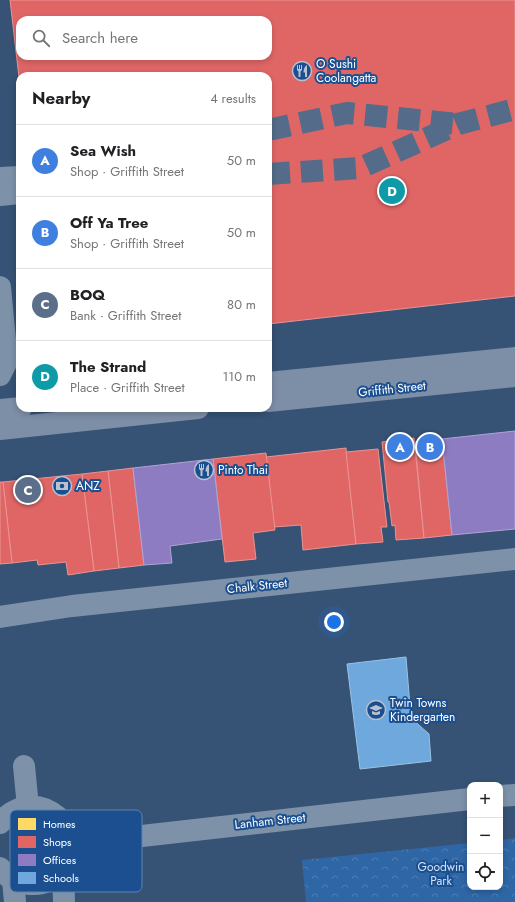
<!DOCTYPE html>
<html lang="en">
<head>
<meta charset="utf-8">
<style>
	:root { --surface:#fff; --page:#f6f6f6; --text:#202124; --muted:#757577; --line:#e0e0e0; --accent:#d93025 }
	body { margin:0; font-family:Jost,sans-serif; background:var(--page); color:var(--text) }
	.controls { position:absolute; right:12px; bottom:12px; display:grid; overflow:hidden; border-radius:8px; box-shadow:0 2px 6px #0003 }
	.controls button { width:36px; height:36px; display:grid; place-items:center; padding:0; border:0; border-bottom:1px solid var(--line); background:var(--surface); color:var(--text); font:20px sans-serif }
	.you { position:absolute; left:334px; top:622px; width:14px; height:14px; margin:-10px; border:3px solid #fff; border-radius:50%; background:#1a73e8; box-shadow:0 0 0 6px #1a73e833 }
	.badge { display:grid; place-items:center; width:26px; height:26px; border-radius:50%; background:var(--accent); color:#fff; font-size:13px; font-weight:700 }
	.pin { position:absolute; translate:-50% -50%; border:2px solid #fff; box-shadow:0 1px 4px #0006 }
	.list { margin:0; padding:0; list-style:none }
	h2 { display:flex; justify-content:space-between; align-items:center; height:52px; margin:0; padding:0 16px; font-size:17px }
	h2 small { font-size:13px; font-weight:400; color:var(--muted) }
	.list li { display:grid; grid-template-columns:26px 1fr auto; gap:12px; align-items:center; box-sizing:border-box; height:72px; padding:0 16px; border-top:1px solid var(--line) }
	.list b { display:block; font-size:15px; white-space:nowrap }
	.list p { margin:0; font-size:13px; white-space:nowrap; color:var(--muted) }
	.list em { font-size:13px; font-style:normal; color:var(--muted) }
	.icon { flex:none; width:22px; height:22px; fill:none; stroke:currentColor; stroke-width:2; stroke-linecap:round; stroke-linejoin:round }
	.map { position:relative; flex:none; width:515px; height:902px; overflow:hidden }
	.search { position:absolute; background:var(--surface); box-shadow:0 2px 6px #0003; left:16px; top:16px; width:256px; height:44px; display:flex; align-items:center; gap:10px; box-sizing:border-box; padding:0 14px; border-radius:12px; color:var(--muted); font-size:15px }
	.panel { position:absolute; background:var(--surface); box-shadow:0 2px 6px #0003; left:16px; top:72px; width:256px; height:340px; border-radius:12px }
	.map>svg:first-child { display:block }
	.forest { fill:url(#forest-crowns) }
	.homes { fill:#ffd966; stroke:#ffe494 }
	.shops { fill:#e06666; stroke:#e99494; fill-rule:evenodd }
	.offices { fill:#8e7cc3; stroke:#b0a3d5 }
	.schools { fill:#6fa8dc; stroke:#9ac2e6 }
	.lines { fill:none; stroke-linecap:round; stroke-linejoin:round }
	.minor-tunnel { stroke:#546c89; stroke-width:22; stroke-dasharray:22 11; stroke-linecap:butt }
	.minor { stroke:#7d92a8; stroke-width:22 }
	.major { stroke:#7d8ea7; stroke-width:22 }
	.labels { text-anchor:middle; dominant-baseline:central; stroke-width:4; stroke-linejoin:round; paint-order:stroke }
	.poi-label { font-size:12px; fill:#fff; stroke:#1b4f8f; text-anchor:start }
	.street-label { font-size:12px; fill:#fff; stroke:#1b4f8f }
	.park-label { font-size:12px; fill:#cfe3fa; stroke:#1b4f8f }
	.key { fill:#1b4f8f; stroke:#5f84b1; stroke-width:1 }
	.key-label { font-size:11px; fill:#fff }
</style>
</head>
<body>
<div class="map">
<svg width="515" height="902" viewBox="0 0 515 902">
	<defs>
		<pattern id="forest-crowns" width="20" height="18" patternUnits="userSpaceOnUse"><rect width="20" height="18" fill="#2f66a5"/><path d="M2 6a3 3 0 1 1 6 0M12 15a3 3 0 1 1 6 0" fill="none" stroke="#4e7db2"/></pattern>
	</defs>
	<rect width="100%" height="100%" fill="#365274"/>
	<!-- forest -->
	<path class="forest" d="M515,838V902H306L302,860L470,843V887H500V840Z"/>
	<!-- homes -->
	<g class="homes">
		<path d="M102,0H193L197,6L189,18L193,20H87L82,15L93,2H100Z"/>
		<path d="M80,56H221L223,60L238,73L236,76H65Z"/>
	</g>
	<!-- shops -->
	<g class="shops">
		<path d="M10,0H515V296L268,324V76H20V86ZM20,20H268V56H20Z"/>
		<path d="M414,438L424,538L396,540L395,525L392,526L389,502H388L382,442Z"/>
		<path d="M442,439L452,535L424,538L415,442Z"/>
		<path d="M346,448L356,544L303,550L301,525L274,527L266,457Z"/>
		<path d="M378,449L387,527H381L383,542L356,544L346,452Z"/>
		<path d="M266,453L275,530L253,533L256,559L225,562L213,459Z"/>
		<path d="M133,468L144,565L119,568L108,471Z"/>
		<path d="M108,471L119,568L94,571L82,474Z"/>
		<path d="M82,474L94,571L68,575L66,562L38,565L37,560L12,563L3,482Z"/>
		<path d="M0,482H3L12,563L0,564Z"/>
	</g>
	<!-- offices -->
	<g class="offices">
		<path d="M515,431V529L452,535L442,439Z"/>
		<path d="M213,459L222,539L170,546L172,563L144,565L133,468Z"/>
	</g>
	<!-- schools -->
	<path class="schools" d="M406,657L411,718L429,734L431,761L360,769L347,664Z"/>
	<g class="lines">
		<!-- minor-tunnel -->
		<g class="minor-tunnel">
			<path d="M268,130L347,113L458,124"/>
			<path d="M268,174L360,168L458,124L515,109"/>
		</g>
		<!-- minor -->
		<g class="minor">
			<path d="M0,178L20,177"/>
			<path d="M0,195L20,193"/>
			<path d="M0,287L7,361L0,375"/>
			<path d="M0,617L72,606L515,559"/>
			<path d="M24,766L28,807"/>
			<path d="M500,796L515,795"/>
			<path d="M0,823C38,779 94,834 61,871C54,879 45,884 34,884C21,885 8,879 0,868"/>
			<path d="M71,844L470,799"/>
			<path d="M63,868L64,902"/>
			<path d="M13,880L15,902"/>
		</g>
		<!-- major -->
		<g class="major">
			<path d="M268,383L515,358"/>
			<path d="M268,401L515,376"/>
			<path d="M0,410L21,408"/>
			<path d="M0,429L198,408"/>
		</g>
	</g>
	<!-- icons -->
	<defs>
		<symbol id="restaurant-ring" viewBox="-11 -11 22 22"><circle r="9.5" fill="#1b4f8f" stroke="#b9c2ce" stroke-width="1.5"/><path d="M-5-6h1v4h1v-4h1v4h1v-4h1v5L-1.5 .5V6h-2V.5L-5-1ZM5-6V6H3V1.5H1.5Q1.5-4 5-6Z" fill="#b9c2ce"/></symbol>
		<symbol id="bank-ring" viewBox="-11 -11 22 22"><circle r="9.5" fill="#1b4f8f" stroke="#b9c2ce" stroke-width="1.5"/><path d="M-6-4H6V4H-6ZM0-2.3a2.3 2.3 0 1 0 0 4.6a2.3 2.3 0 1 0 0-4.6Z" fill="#b9c2ce"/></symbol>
		<symbol id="school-ring" viewBox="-11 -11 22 22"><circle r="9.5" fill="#1b4f8f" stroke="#b9c2ce" stroke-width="1.5"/><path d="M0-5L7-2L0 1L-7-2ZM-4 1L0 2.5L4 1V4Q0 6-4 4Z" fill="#b9c2ce"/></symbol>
	</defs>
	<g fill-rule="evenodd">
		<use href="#restaurant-ring" x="291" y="60" width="22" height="22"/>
		<use href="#restaurant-ring" x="193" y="459" width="22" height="22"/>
		<use href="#bank-ring" x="51" y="475" width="22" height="22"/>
		<use href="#school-ring" x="365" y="699" width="22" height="22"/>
	</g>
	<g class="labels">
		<!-- poi labels -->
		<g class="poi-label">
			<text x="316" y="64">O Sushi<tspan x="316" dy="14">Coolangatta</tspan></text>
			<text x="218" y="470">Pinto Thai</text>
			<text x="76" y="486">ANZ</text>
			<text x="390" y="703">Twin Towns<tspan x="390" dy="14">Kindergarten</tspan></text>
		</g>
		<!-- street labels -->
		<g class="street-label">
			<text transform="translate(392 389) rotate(-6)">Griffith Street</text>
			<text transform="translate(257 586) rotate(-6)">Chalk Street</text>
			<text transform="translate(270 821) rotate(-6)">Lanham Street</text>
		</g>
		<!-- park labels -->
		<g class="park-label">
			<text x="441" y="867">Goodwin<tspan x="441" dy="14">Park</tspan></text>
		</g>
	</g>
	<!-- legend -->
	<rect x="10" y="810" width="132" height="82" rx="6" class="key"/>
	<rect x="18" y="818" width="18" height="12" fill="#ffd966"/>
	<rect x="18" y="836" width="18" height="12" fill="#e06666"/>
	<rect x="18" y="854" width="18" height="12" fill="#8e7cc3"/>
	<rect x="18" y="872" width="18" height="12" fill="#6fa8dc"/>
	<g class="key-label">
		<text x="43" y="828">Homes</text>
		<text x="43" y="846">Shops</text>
		<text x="43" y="864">Offices</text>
		<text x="43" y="882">Schools</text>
	</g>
</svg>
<div class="controls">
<button>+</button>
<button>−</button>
<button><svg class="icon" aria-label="locate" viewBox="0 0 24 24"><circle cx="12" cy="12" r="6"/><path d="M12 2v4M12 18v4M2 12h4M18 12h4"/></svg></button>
</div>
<div class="you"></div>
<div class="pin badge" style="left:400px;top:447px;background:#3f7fe0">A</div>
<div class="pin badge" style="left:430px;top:447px;background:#3f7fe0">B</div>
<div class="pin badge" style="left:28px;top:490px;background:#5c6f8a">C</div>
<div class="pin badge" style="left:392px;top:191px;background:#0f9aa8">D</div>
<div class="search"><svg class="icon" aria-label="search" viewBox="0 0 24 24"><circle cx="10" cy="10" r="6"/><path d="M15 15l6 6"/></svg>Search here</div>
<section class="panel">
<h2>Nearby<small>4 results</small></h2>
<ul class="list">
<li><span class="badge" style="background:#3f7fe0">A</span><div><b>Sea Wish</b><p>Shop · Griffith Street</p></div><em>50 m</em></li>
<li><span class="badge" style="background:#3f7fe0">B</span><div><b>Off Ya Tree</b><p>Shop · Griffith Street</p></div><em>50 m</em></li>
<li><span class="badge" style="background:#5c6f8a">C</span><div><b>BOQ</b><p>Bank · Griffith Street</p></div><em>80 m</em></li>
<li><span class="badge" style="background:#0f9aa8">D</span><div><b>The Strand</b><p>Place · Griffith Street</p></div><em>110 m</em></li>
</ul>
</section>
</div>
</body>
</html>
